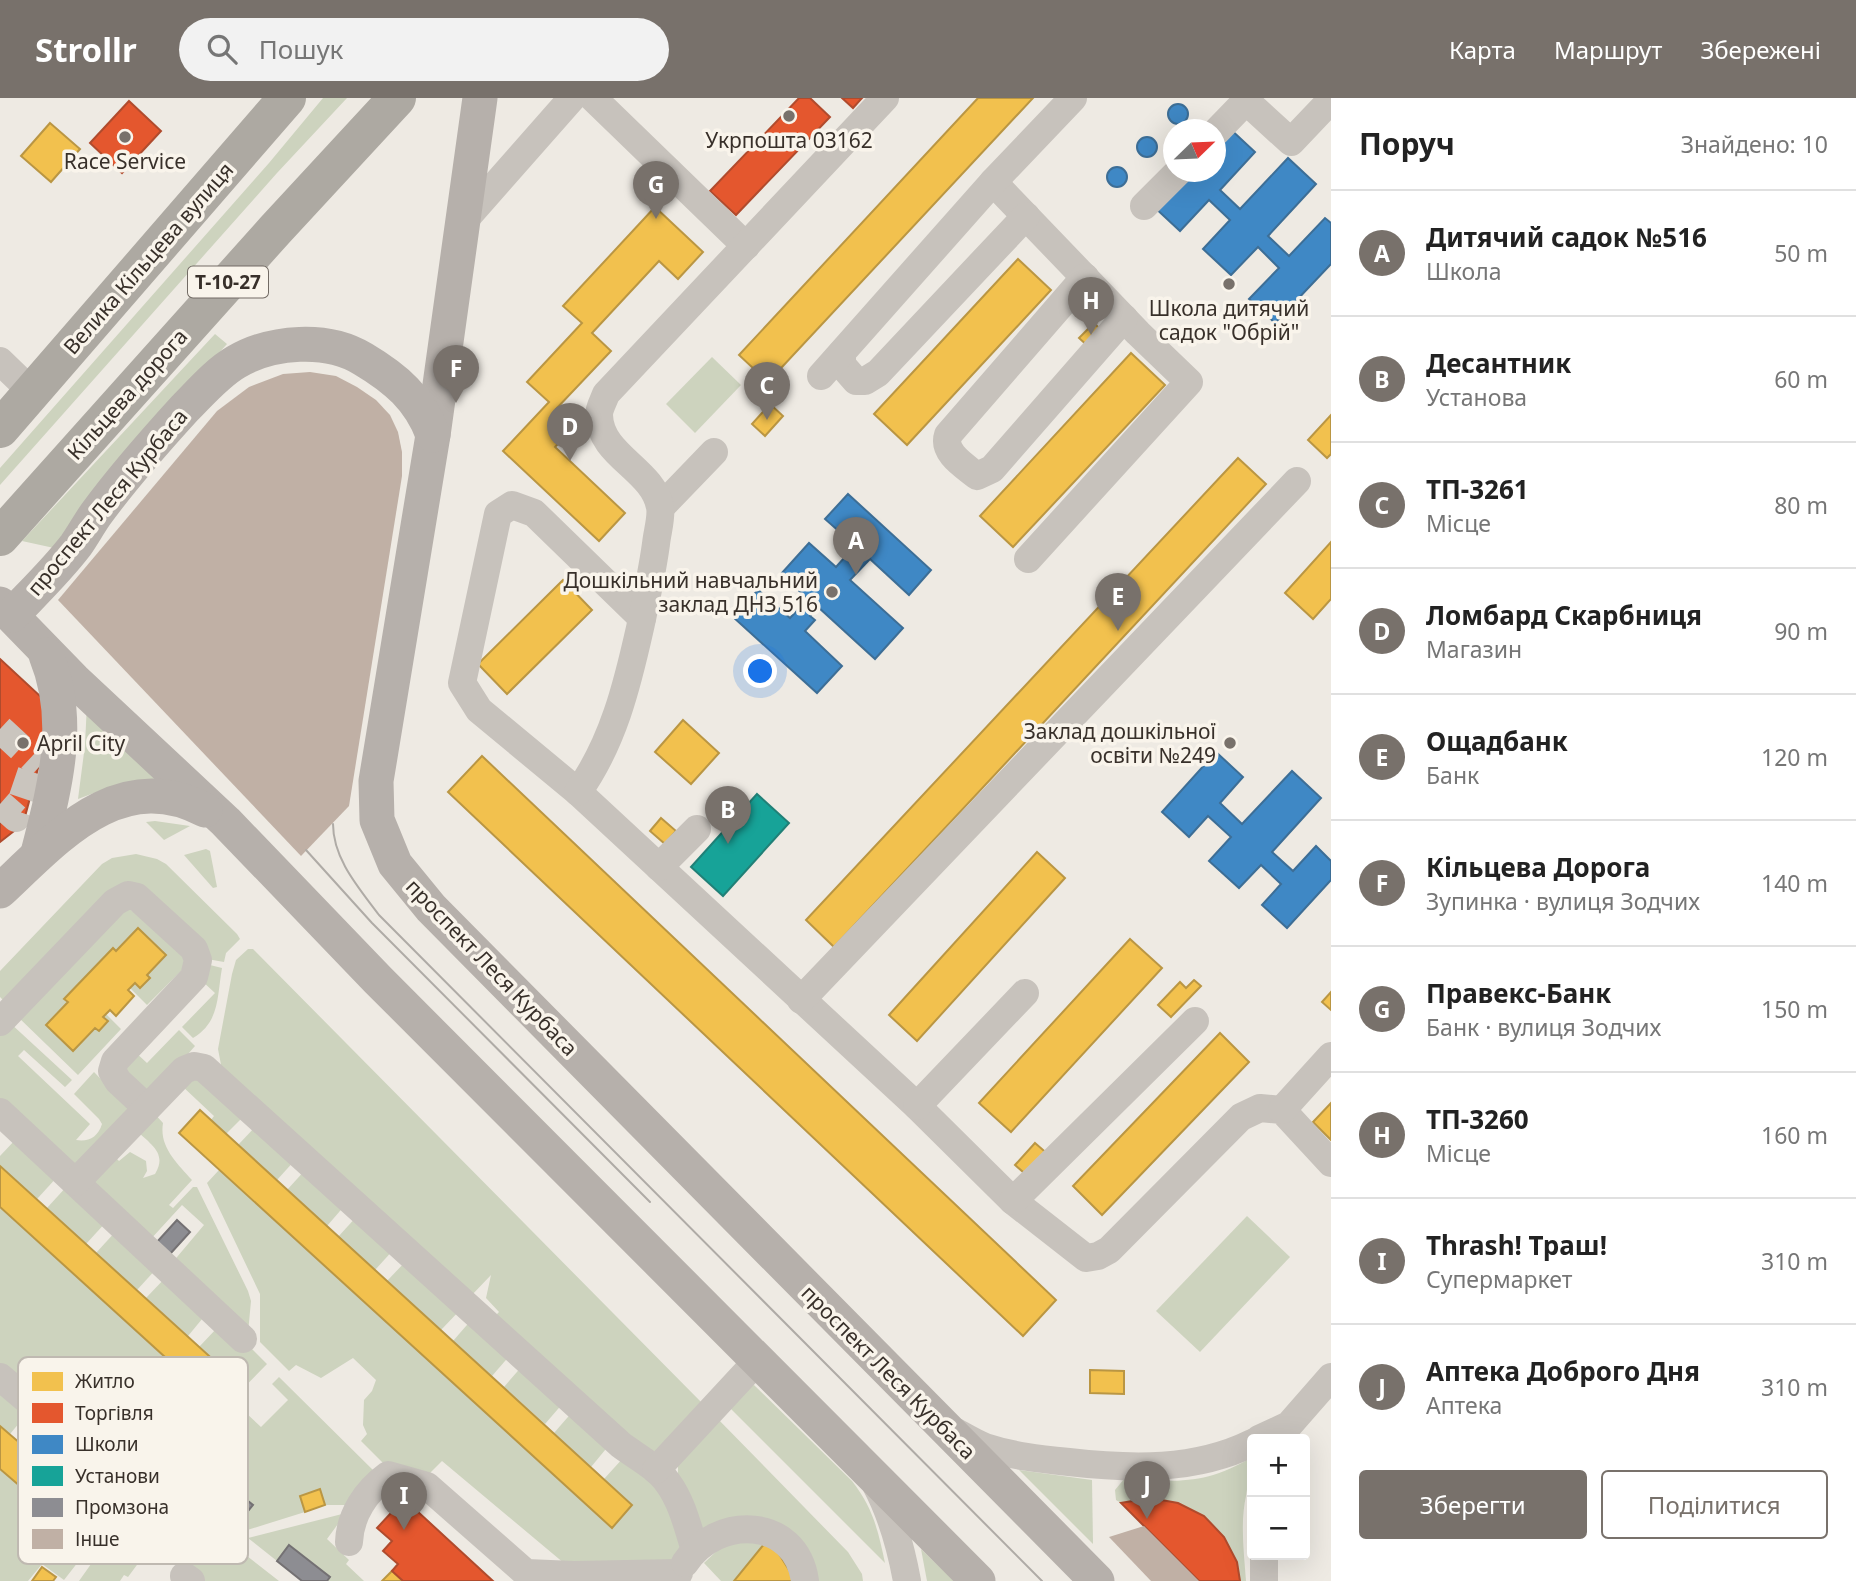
<!DOCTYPE html>
<html lang="uk">
<head>
<meta charset="utf-8">
<style>
	:root { --surface:#fff; --page:#f2f2f2; --text:#222; --muted:#767676; --line:#e0e0e0; --accent:#78716b }
	body { margin:0; font-family:"Noto Sans",sans-serif; background:var(--page); color:var(--text) }
	.controls { position:absolute; right:21px; bottom:21px; display:grid; overflow:hidden; border-radius:7px; box-shadow:0 7px 28px #0002 }
	.controls button { width:63px; height:63px; display:grid; place-items:center; padding:0; border:0; border-bottom:2px solid var(--line); background:var(--surface); color:var(--text); font:35px sans-serif }
	.compass { position:absolute; left:1163px; top:21px; width:63px; height:63px; border-radius:50%; background:var(--surface); box-shadow:0 7px 28px #0002; rotate:67deg }
	.you { position:absolute; left:761px; top:574px; width:24px; height:24px; margin:-18px; border:5px solid #fff; border-radius:50%; background:#1a73e8; box-shadow:0 0 0 10px #1a73e833 }
	.badge { display:grid; place-items:center; width:46px; height:46px; border-radius:50%; background:var(--accent); color:#fff; font-size:23px; font-weight:700 }
	.pin { position:absolute; translate:-50% -58px; filter:drop-shadow(0 2px 4px #0008) }
	.pin::after { content:''; position:absolute; top:37px; width:24px; height:21px; background:inherit; clip-path:polygon(0 0,100% 0,50% 100%) }
	.list { margin:0; padding:0; list-style:none }
	h2 { display:flex; justify-content:space-between; align-items:center; height:91px; margin:0; padding:0 28px; font-size:30px }
	h2 small { font-size:23px; font-weight:400; color:var(--muted) }
	.list li { display:grid; grid-template-columns:46px 1fr auto; gap:21px; align-items:center; box-sizing:border-box; height:126px; padding:0 28px; border-top:2px solid var(--line) }
	.list b { display:block; font-size:26px; white-space:nowrap }
	.list p { margin:0; font-size:23px; white-space:nowrap; color:var(--muted) }
	.list em { font-size:23px; font-style:normal; color:var(--muted) }
	.actions { display:flex; gap:14px; padding:21px 28px }
	.actions a { flex:1; padding:16px 0; border:2px solid var(--accent); border-radius:7px; text-align:center; font-size:24px; color:var(--accent) }
	.actions .main { background:var(--accent); color:#fff }
	.icon { flex:none; width:38px; height:38px; fill:none; stroke:currentColor; stroke-width:2; stroke-linecap:round; stroke-linejoin:round }
	.map { position:relative; flex:none; width:1331px; height:1483px; overflow:hidden }
	header { display:flex; align-items:center; gap:42px; box-sizing:border-box; height:98px; padding:0 35px; background:var(--accent); color:#fff }
	header strong { font-size:33px }
	nav { display:flex; gap:38px; margin-inline-start:auto; font-size:24px }
	.search { width:490px; height:63px; background:var(--page); display:flex; align-items:center; gap:18px; box-sizing:border-box; padding:0 24px; border-radius:38px; color:var(--muted); font-size:26px }
	main { display:flex }
	aside { flex:1; background:var(--surface) }
	.map>svg:first-child { display:block }
	.green { fill:#cdd3be }
	.homes { fill:#f2c14e; stroke:#ba9643; stroke-width:2 }
	.shops { fill:#e4572e; stroke:#b04b2d; stroke-width:2 }
	.schools { fill:#3f88c5; stroke:#3d6e96; stroke-width:2 }
	.public { fill:#17a398; stroke:#218077; stroke-width:2 }
	.industry { fill:#8d8d92; stroke:#747173; stroke-width:2 }
	.building { fill:#c0b0a5 }
	.lines { fill:none; stroke-linecap:round; stroke-linejoin:round }
	.minor-tunnel { stroke:#cac5be; stroke-width:28; stroke-dasharray:28 14; stroke-linecap:butt }
	.minor { stroke:#c7c2bc; stroke-width:28 }
	.major { stroke:#b6b0ab; stroke-width:35 }
	.highway { stroke:#ada9a2; stroke-width:38 }
	.tram { stroke:#afaba6; stroke-width:2 }
	.poi-dot { fill:#78716b; stroke:#f9f4eb; stroke-width:2.5 }
	.labels { text-anchor:middle; dominant-baseline:central; stroke-width:7; stroke-linejoin:round; paint-order:stroke }
	.shield { fill:#f9f4eb; stroke:#726b64; stroke-width:2 }
	.shield-label { font-size:19px; font-weight:bold; fill:#38302a }
	.poi-label { font-size:21px; fill:#38302a; stroke:#f9f4eb }
	.street-label { font-size:21px; fill:#38302a; stroke:#f9f4eb }
	.key { fill:#f9f4eb; stroke:#bfb9b1; stroke-width:2 }
	.key-label { font-size:19px; fill:#38302a }
</style>
</head>
<body>
<header>
<strong>Strollr</strong>
<div class="search"><svg class="icon" aria-label="search" viewBox="0 0 24 24"><circle cx="10" cy="10" r="6"/><path d="M15 15l6 6"/></svg>Пошук</div>
<nav><a>Карта</a><a>Маршрут</a><a>Збережені</a></nav>
</header>
<main>
<div class="map">
<svg width="1331" height="1483" viewBox="0 0 1331 1483">
	<rect width="100%" height="100%" fill="#eeeae3"/>
	<!-- green -->
	<g class="green">
		<path d="M323,0H347L277,75L0,387V370L269,65Z"/>
		<path d="M215,236L227,246L167,312L54,450L22,443Z"/>
		<path d="M712,259L741,287L695,335L666,306Z"/>
		<path d="M87,605L172,687L102,692L78,701L85,647Z"/>
		<path d="M155,723L190,728L164,742L146,724Z"/>
		<path d="M206,751L210,753L217,789L213,790L184,757Z"/>
		<path d="M136,756L157,761L166,766L237,836L240,841L226,855L224,864L207,861L147,793L7,906L0,899V873L102,766L112,760Z"/>
		<path d="M124,807L182,849L186,868L147,907L130,890L135,885L140,890L150,880L147,877L166,857L138,830L116,853L113,850L64,900L68,904L46,927L73,953L95,930L99,933L108,924L103,919L106,916L121,931L78,977L16,917Z"/>
		<path d="M248,851H253L703,1306L656,1353L649,1355L492,1221L499,1214L486,1200L491,1177L470,1199L222,972L218,951L232,876L236,862Z"/>
		<path d="M206,866L222,870C217,898 220,924 193,940L182,929L215,895L201,882Z"/>
		<path d="M9,924L72,982L65,989L24,952L18,958L90,1026L76,1042C89,1044 98,1039 102,1026L99,1021L74,996L94,974L128,1009L129,1016L75,1070L0,1007V933Z"/>
		<path d="M179,932L195,948L159,989L140,994L123,965L134,953L147,965Z"/>
		<path d="M198,981L246,1016L226,1036L211,1022L214,1018L181,987Z"/>
		<path d="M152,1013L163,1025C159,1049 177,1065 192,1082L169,1107L173,1110L193,1089H197L248,1193L251,1203L248,1235L172,1165L204,1127L182,1107L149,1143L95,1094L93,1081L115,1059L119,1063L130,1054L146,1063L147,1073L143,1080L155,1076C168,1055 150,1046 136,1032Z"/>
		<path d="M258,1026L296,1061L277,1082L238,1047Z"/>
		<path d="M17,1040L58,1078L37,1101L0,1068V1058Z"/>
		<path d="M307,1070L346,1106L327,1128L287,1092Z"/>
		<path d="M219,1072L612,1429L632,1407L604,1381L624,1359L662,1396L670,1407L680,1449L676,1458L667,1466L571,1471L442,1363L426,1379L389,1371L361,1343L367,1336L363,1327L364,1302L372,1293L376,1282L353,1260L321,1280L296,1267L289,1273L260,1244V1196L207,1085Z"/>
		<path d="M68,1087L107,1123L86,1146L47,1110Z"/>
		<path d="M0,1109L197,1289L218,1266L199,1249L217,1230L252,1251L267,1266L232,1302L261,1329L288,1302L272,1286L279,1279L378,1377L351,1407H325L319,1391L300,1399L305,1414L241,1434L235,1429L252,1407L200,1367C181,1391 170,1403 140,1384L0,1267Z"/>
		<path d="M358,1117L395,1150L375,1172L338,1139Z"/>
		<path d="M1247,1118L1290,1159L1200,1254L1156,1213Z"/>
		<path d="M117,1132L158,1169L137,1192L96,1155Z"/>
		<path d="M407,1162L461,1211L441,1232L387,1183Z"/>
		<path d="M168,1177L207,1215L188,1238L146,1200Z"/>
		<path d="M473,1220L512,1255L492,1278L453,1243Z"/>
		<path d="M523,1267L564,1304L545,1326L504,1289Z"/>
		<path d="M0,1287L30,1312L10,1336L0,1328Z"/>
		<path d="M754,1287L852,1383C873,1410 878,1432 885,1465L727,1307L746,1289Z"/>
		<path d="M574,1312L610,1346L591,1369L554,1335Z"/>
		<path d="M715,1318L848,1454L862,1476L863,1483H814L800,1449L701,1433L678,1376V1362Z"/>
		<path d="M1252,1359C1252,1375 1248,1383 1246,1398C1240,1425 1244,1455 1246,1483H1240L1237,1464L1224,1439L1204,1418L1150,1400L1121,1405L1116,1402L1115,1392L1124,1381C1175,1384 1207,1387 1252,1359Z"/>
		<path d="M0,1371L71,1432L92,1407L72,1390L79,1382L94,1376L114,1386L118,1410L104,1428L33,1451V1459L96,1441L64,1482L42,1466L28,1483H0Z"/>
		<path d="M1019,1372L1092,1382L1093,1446Z"/>
		<path d="M177,1410L188,1412L279,1483H205L168,1454V1448H151L128,1479L124,1477L120,1483H79L130,1411Z"/>
		<path d="M346,1415L327,1441L349,1462L346,1466L364,1483H327L330,1479L290,1447L277,1463L248,1440Z"/>
		<path d="M766,1443L798,1483H721L704,1465L724,1446Z"/>
		<path d="M921,1451L954,1483H927Z"/>
	</g>
	<!-- homes -->
	<g class="homes">
		<path d="M978,0H1033L768,284L739,257Z"/>
		<path d="M50,25L80,51L51,84L21,58Z"/>
		<path d="M655,109L703,154L678,181L659,163L592,235L611,253L556,311L574,328L555,349L625,415L599,443L503,353L549,304L527,284L582,225L563,208Z"/>
		<path d="M1018,161L1051,192L907,347L874,316Z"/>
		<path d="M1094,225L1103,234L1089,249L1079,240Z"/>
		<path d="M1131,255L1165,287L1013,449L980,418Z"/>
		<path d="M770,306L783,318L765,338L752,326Z"/>
		<path d="M1331,317V356L1327,360L1308,342Z"/>
		<path d="M1238,360L1266,386L834,849L806,822Z"/>
		<path d="M1331,444V501L1313,521L1285,495Z"/>
		<path d="M563,482L592,512L507,596L478,566Z"/>
		<path d="M683,622L719,655L691,686L655,654Z"/>
		<path d="M482,658L1056,1202L1023,1238L448,694Z"/>
		<path d="M661,720L676,733L665,746L650,733Z"/>
		<path d="M1037,754L1065,780L917,943L889,917Z"/>
		<path d="M138,830L166,857L147,877L150,880L140,890L135,885L128,892L134,898L116,918L110,912L103,919L108,923L99,933L95,930L73,953L46,927L68,904L64,901L113,850L116,853Z"/>
		<path d="M1130,841L1162,870L1011,1034L979,1005Z"/>
		<path d="M1194,882L1201,888L1171,919L1158,907L1180,884L1186,890Z"/>
		<path d="M1331,894V912L1322,904Z"/>
		<path d="M1220,935L1249,964L1102,1117L1073,1088Z"/>
		<path d="M1331,1005V1042L1313,1024Z"/>
		<path d="M200,1012L632,1407L612,1430L179,1035Z"/>
		<path d="M1035,1045L1050,1058L1030,1080L1015,1067Z"/>
		<path d="M0,1068L218,1266L198,1289L0,1109Z"/>
		<path d="M1090,1272L1124,1273V1296L1090,1295Z"/>
		<path d="M0,1328L92,1407L71,1432L0,1371Z"/>
		<path d="M320,1391L325,1407L305,1414L300,1398Z"/>
		<path d="M769,1440L796,1483H734Z"/>
		<path d="M42,1469L56,1479L53,1483H32Z"/>
		<path d="M392,1473L403,1483H382Z"/>
	</g>
	<!-- shops -->
	<g class="shops">
		<path d="M799,0H810L830,19L736,117L710,93Z"/>
		<path d="M842,0H862L853,10Z"/>
		<path d="M129,3L161,33L122,75L90,45Z"/>
		<path d="M0,561L54,611L23,726L0,744Z"/>
		<path d="M1150,1400L1178,1405L1204,1418L1224,1439L1237,1464L1240,1483H1199L1121,1405Z"/>
		<path d="M404,1401L493,1483H403L392,1473L398,1466L383,1453L392,1443L377,1430Z"/>
	</g>
	<!-- schools -->
	<g class="schools">
		<circle cx="1178" cy="16" r="10"/>
		<path d="M1227,28L1255,54L1220,92L1240,111L1288,60L1316,86L1268,138L1289,158L1325,120L1331,125V166L1275,225L1249,201L1279,170L1258,149L1231,177L1203,151L1230,122L1209,102L1180,133L1152,107L1184,74H1216V40Z"/>
		<circle cx="1147" cy="49" r="10"/>
		<circle cx="1117" cy="79" r="10"/>
		<path d="M848,396L931,472L909,497L870,461L850,482L903,530L875,561L818,509L810,518L815,522L805,533L842,568L817,595L733,519L758,492L790,520L808,501L781,476L809,445L836,469L845,459L849,463L859,451L825,421Z"/>
		<path d="M1216,654L1243,679L1220,705L1242,726L1292,673L1321,700L1272,754L1293,773L1316,748L1331,763V782L1287,830L1262,807L1281,786L1261,767L1239,790L1209,763L1231,739L1208,718L1189,739L1162,714Z"/>
	</g>
	<!-- public -->
	<path class="public" d="M757,696L789,725L723,798L691,769Z"/>
	<!-- industry -->
	<g class="industry">
		<path d="M177,1122L190,1134L170,1156L157,1144Z"/>
		<path d="M201,1366L253,1407L235,1429L184,1388Z"/>
		<path d="M289,1447L330,1479L327,1483H302L277,1463Z"/>
	</g>
	<!-- building -->
	<g class="building">
		<path d="M310,274L336,278L357,289L376,302L390,317L398,334L402,354V378L349,708L301,758L58,502L217,313L249,289L283,276Z"/>
		<path d="M1144,1428L1199,1483H1151L1109,1439Z"/>
	</g>
	<g class="lines">
		<!-- minor-tunnel -->
		<g class="minor-tunnel">
			<path d="M0,631L40,668"/>
			<path d="M0,706L16,720L35,664"/>
		</g>
		<!-- minor -->
		<g class="minor">
			<path d="M593,0L746,148"/>
			<path d="M1216,34L1246,3L1291,44L1331,2"/>
			<path d="M993,84L1138,235L1189,284L1028,461"/>
			<path d="M1144,108L1178,74"/>
			<path d="M461,126L572,0"/>
			<path d="M1085,179L948,337C942,355 965,368 977,378L992,371L1124,220"/>
			<path d="M842,255V267L856,283H865L878,275L1026,118"/>
			<path d="M0,263L32,294"/>
			<path d="M821,278L993,84L1073,0"/>
			<path d="M661,409L714,354"/>
			<path d="M642,520L534,415L512,407L498,416L462,585L479,612L578,694L917,1008L1013,1103L1086,1160L1098,1158L1109,1152L1241,1019L1260,1010L1282,1012L1331,1065"/>
			<path d="M578,694C613,645 627,588 640,530C646,502 652,475 656,446C657,435 662,419 660,409C653,371 600,358 599,317C599,310 604,302 606,296L885,0"/>
			<path d="M659,769L697,731"/>
			<path d="M801,902L1297,383"/>
			<path d="M0,924L115,804L128,797L137,799L194,851L198,862L194,879L115,963L112,973L118,983L147,1010"/>
			<path d="M917,1008L1025,895"/>
			<path d="M1282,1012L1331,958"/>
			<path d="M0,1014L243,1241"/>
			<path d="M76,1084L184,972L194,968L204,970L621,1347C637,1359 657,1369 668,1385C682,1404 688,1430 695,1452"/>
			<path d="M1013,1103L1195,923"/>
			<path d="M0,1279L137,1395"/>
			<path d="M956,1334C965,1339 975,1345 985,1349C1012,1358 1040,1361 1069,1364C1131,1371 1195,1373 1252,1345"/>
			<path d="M1259,1341L1289,1327L1331,1279"/>
			<path d="M656,1372L757,1263"/>
			<path d="M876,1387C892,1417 901,1450 907,1483"/>
			<path d="M349,1444C350,1417 366,1393 388,1377L427,1388L526,1475L574,1477L679,1475"/>
			<path d="M1264,1457V1483"/>
			<path d="M685,1465C717,1417 796,1418 805,1483"/>
			<path d="M184,1478L191,1483"/>
		</g>
		<!-- major -->
		<g class="major">
			<path d="M480,0L433,337L376,683L377,722L395,766L431,810L1097,1483"/>
			<path d="M0,506L74,582L226,724L378,882L978,1483"/>
			<path d="M12,517C33,495 57,472 76,447C83,437 89,426 96,416C123,379 154,344 185,310C200,295 217,275 236,264C272,243 327,239 363,261C395,280 420,301 433,337"/>
			<path d="M38,755C55,688 73,623 46,557"/>
			<path d="M0,793C57,740 119,667 205,712"/>
		</g>
		<!-- highway -->
		<g class="highway">
			<path d="M0,331L287,0"/>
			<path d="M0,439L275,132L397,0"/>
		</g>
		<!-- tram -->
		<g class="tram">
			<path d="M333,726C333,761 359,790 379,817L1042,1483"/>
			<path d="M306,752L372,825L650,1104"/>
		</g>
	</g>
	<!-- markers -->
	<g class="poi-dot">
		<circle cx="789" cy="18" r="7"/>
		<circle cx="125" cy="39" r="7"/>
		<circle cx="1229" cy="186" r="7"/>
		<circle cx="832" cy="494" r="7"/>
		<circle cx="23" cy="645" r="7"/>
		<circle cx="1230" cy="645" r="7"/>
	</g>
	<g class="labels">
		<!-- shield labels -->
		<rect class="shield" x="188" y="168.5" width="80" height="31" rx="5"/>
		<g class="shield-label">
			<text x="228" y="184">Т-10-27</text>
		</g>
		<!-- poi labels -->
		<g class="poi-label">
			<text x="789" y="42">Укрпошта 03162</text>
			<text x="125" y="63">Race Service</text>
			<text x="1229" y="210">Школа дитячий<tspan x="1229" dy="24">садок "Обрій"</tspan></text>
			<text x="818" y="482" text-anchor="end">Дошкільний навчальний<tspan x="818" dy="24">заклад ДНЗ 516</tspan></text>
			<text x="1216" y="633" text-anchor="end">Заклад дошкільної<tspan x="1216" dy="24">освіти №249</tspan></text>
			<text x="37" y="645" text-anchor="start">April City</text>
		</g>
		<!-- street labels -->
		<g class="street-label">
			<text transform="translate(148 160) rotate(-49)">Велика Кільцева вулиця</text>
			<text transform="translate(127 296) rotate(-48)">Кільцева дорога</text>
			<text transform="translate(107 404) rotate(-50)">проспект Леся Курбаса</text>
			<text transform="translate(492 869) rotate(46)">проспект Леся Курбаса</text>
			<text transform="translate(889 1274) rotate(45)">проспект Леся Курбаса</text>
		</g>
	</g>
	<!-- legend -->
	<rect x="18" y="1259" width="230" height="207" rx="10" class="key"/>
	<rect x="32" y="1274" width="31" height="19" fill="#f2c14e"/>
	<rect x="32" y="1305" width="31" height="20" fill="#e4572e"/>
	<rect x="32" y="1337" width="31" height="19" fill="#3f88c5"/>
	<rect x="32" y="1368" width="31" height="20" fill="#17a398"/>
	<rect x="32" y="1400" width="31" height="19" fill="#8d8d92"/>
	<rect x="32" y="1431" width="31" height="20" fill="#c0b0a5"/>
	<g class="key-label">
		<text x="75" y="1290">Житло</text>
		<text x="75" y="1322">Торгівля</text>
		<text x="75" y="1353">Школи</text>
		<text x="75" y="1385">Установи</text>
		<text x="75" y="1416">Промзона</text>
		<text x="75" y="1448">Інше</text>
	</g>
</svg>
<div class="controls">
<button>+</button>
<button>−</button>
</div>
<svg class="compass" viewBox="-18 -18 36 36"><path d="M0-13l5 13h-10z" fill="#e53935"/><path d="M0 13l5-13h-10z" fill="#767676"/></svg>
<div class="you"></div>
<div class="pin badge" style="left:856px;top:477px">A</div>
<div class="pin badge" style="left:728px;top:746px">B</div>
<div class="pin badge" style="left:767px;top:322px">C</div>
<div class="pin badge" style="left:570px;top:363px">D</div>
<div class="pin badge" style="left:1118px;top:533px">E</div>
<div class="pin badge" style="left:456px;top:305px">F</div>
<div class="pin badge" style="left:656px;top:121px">G</div>
<div class="pin badge" style="left:1091px;top:237px">H</div>
<div class="pin badge" style="left:404px;top:1432px">I</div>
<div class="pin badge" style="left:1147px;top:1421px">J</div>
</div>
<aside>
<h2>Поруч<small>Знайдено: 10</small></h2>
<ul class="list">
<li><span class="badge">A</span><div><b>Дитячий садок №516</b><p>Школа</p></div><em>50 m</em></li>
<li><span class="badge">B</span><div><b>Десантник</b><p>Установа</p></div><em>60 m</em></li>
<li><span class="badge">C</span><div><b>ТП-3261</b><p>Місце</p></div><em>80 m</em></li>
<li><span class="badge">D</span><div><b>Ломбард Скарбниця</b><p>Магазин</p></div><em>90 m</em></li>
<li><span class="badge">E</span><div><b>Ощадбанк</b><p>Банк</p></div><em>120 m</em></li>
<li><span class="badge">F</span><div><b>Кільцева Дорога</b><p>Зупинка · вулиця Зодчих</p></div><em>140 m</em></li>
<li><span class="badge">G</span><div><b>Правекс-Банк</b><p>Банк · вулиця Зодчих</p></div><em>150 m</em></li>
<li><span class="badge">H</span><div><b>ТП-3260</b><p>Місце</p></div><em>160 m</em></li>
<li><span class="badge">I</span><div><b>Thrash! Траш!</b><p>Супермаркет</p></div><em>310 m</em></li>
<li><span class="badge">J</span><div><b>Аптека Доброго Дня</b><p>Аптека</p></div><em>310 m</em></li>
</ul>
<div class="actions"><a class="main">Зберегти</a><a>Поділитися</a></div>
</aside>
</main>
</body>
</html>
